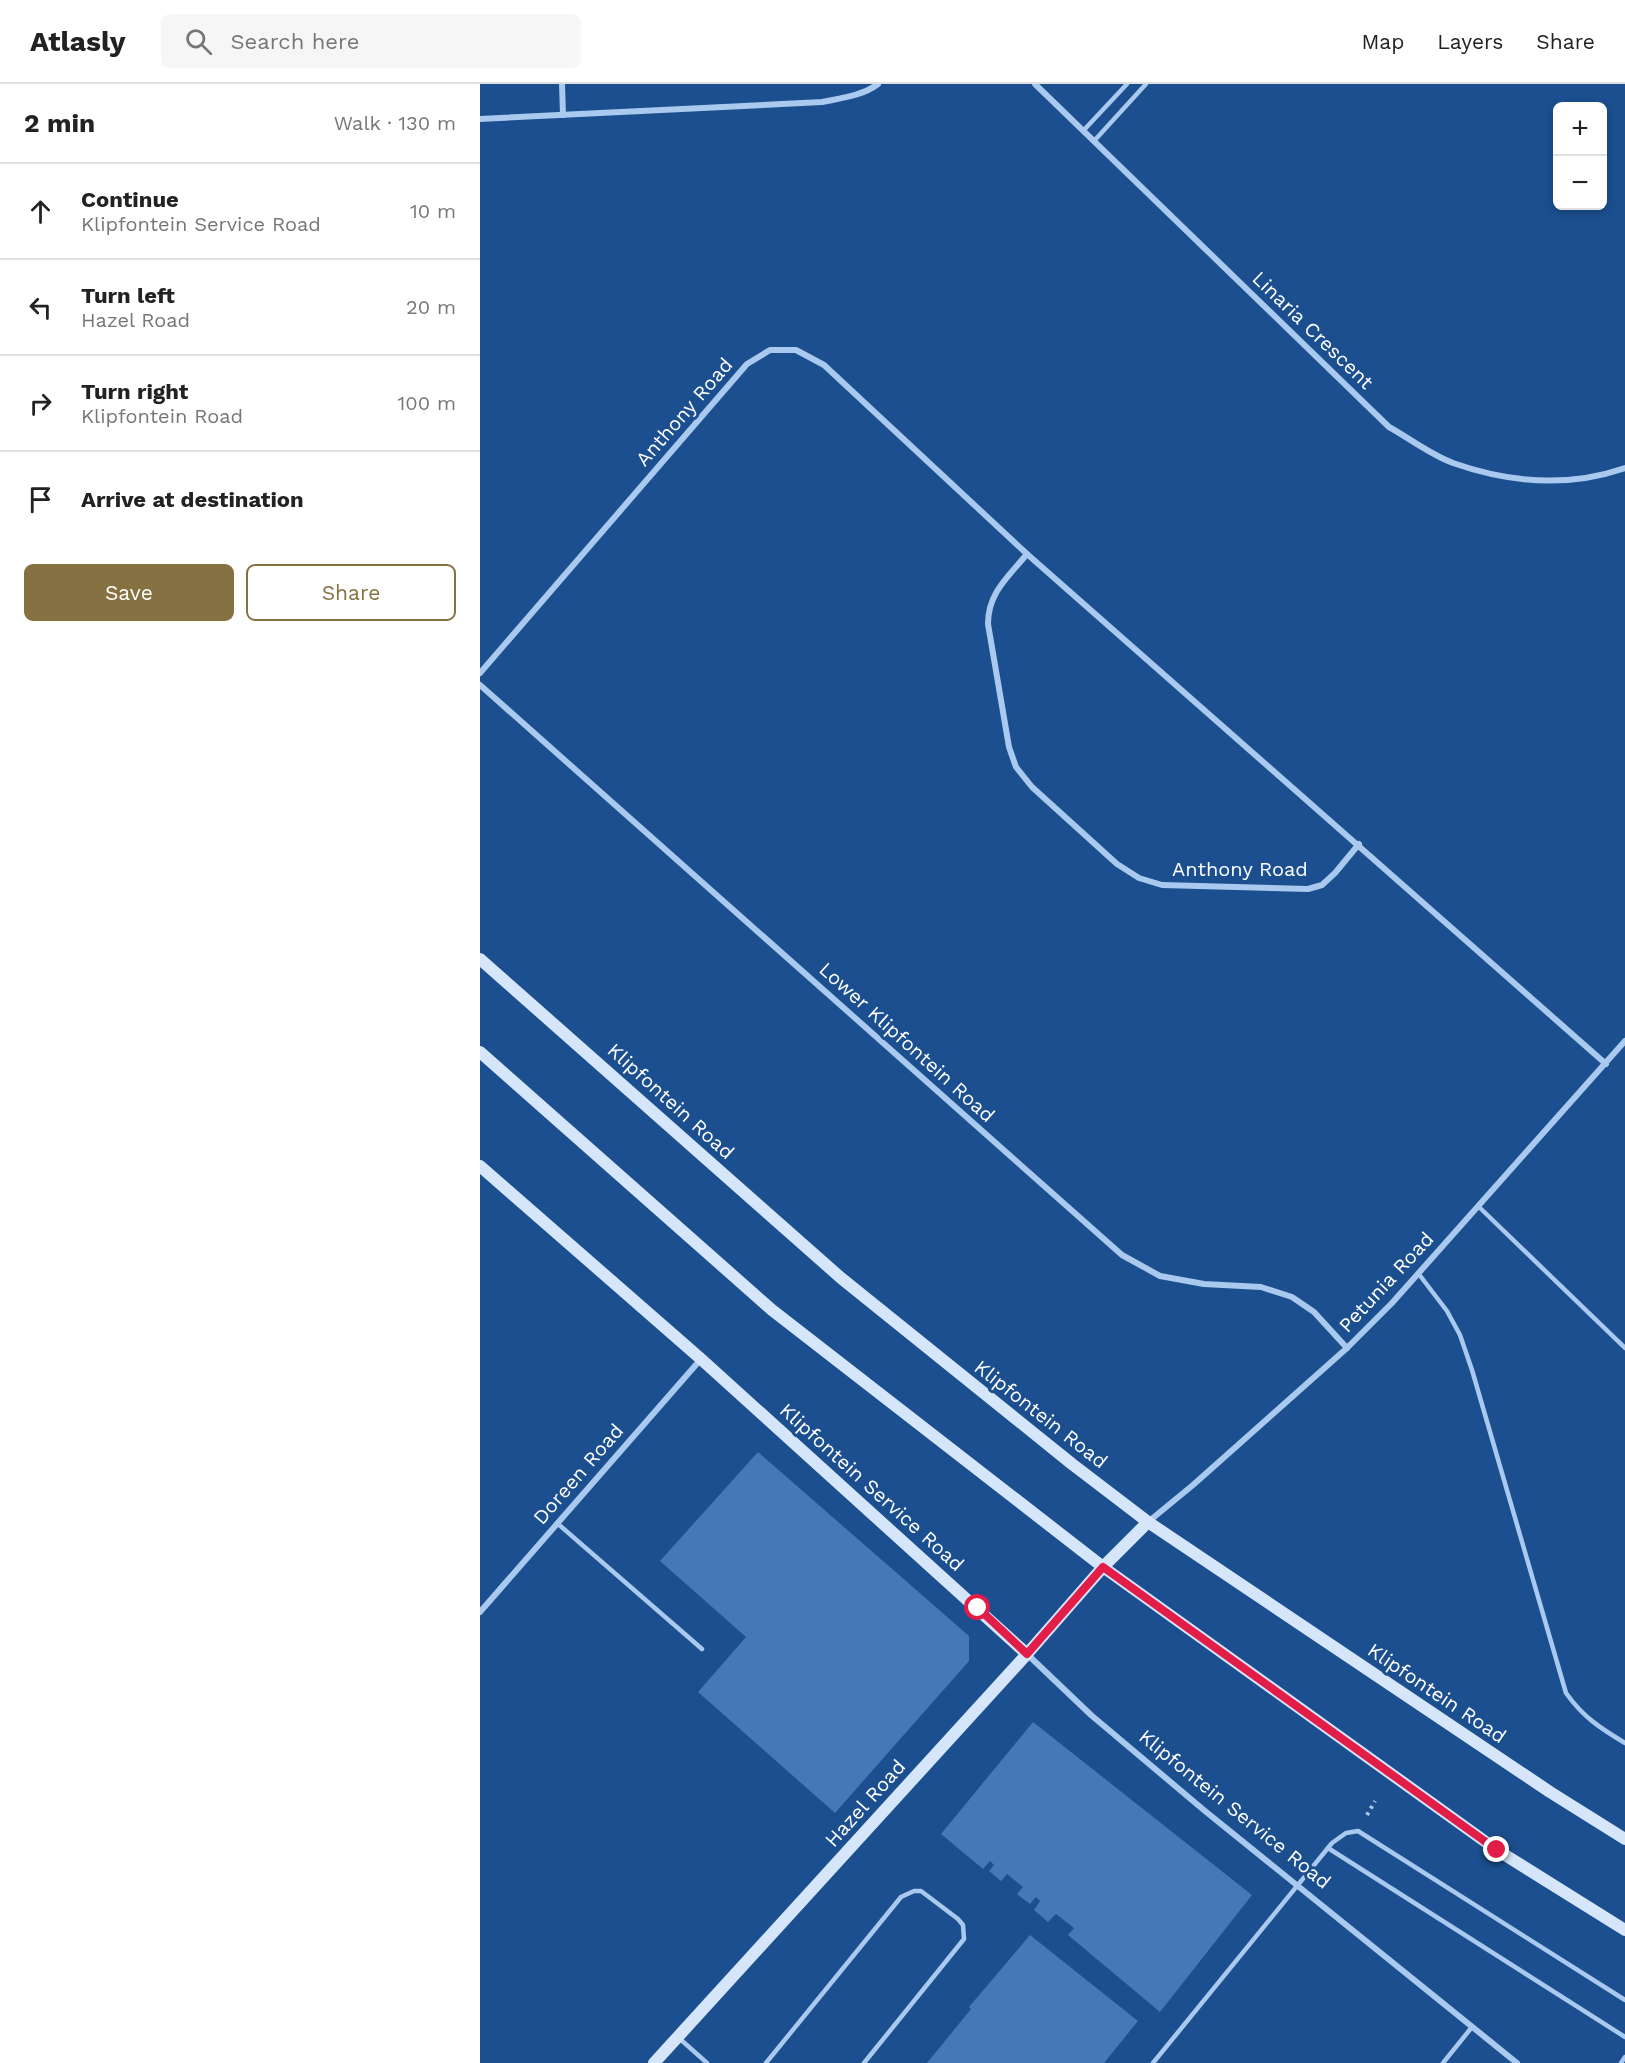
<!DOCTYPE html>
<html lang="en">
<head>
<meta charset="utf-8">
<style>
	:root { --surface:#fff; --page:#f6f6f6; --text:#222; --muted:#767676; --line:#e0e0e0; --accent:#857141 }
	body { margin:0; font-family:"Work Sans",sans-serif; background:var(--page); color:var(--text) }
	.controls { position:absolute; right:18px; top:18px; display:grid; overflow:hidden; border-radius:9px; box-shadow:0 3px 9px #0003 }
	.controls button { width:54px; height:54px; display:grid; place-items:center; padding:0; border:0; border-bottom:2px solid var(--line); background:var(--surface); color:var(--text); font:30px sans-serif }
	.stop { position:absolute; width:18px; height:18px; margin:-14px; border:4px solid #e11d48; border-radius:50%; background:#fff }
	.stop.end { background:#e11d48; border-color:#fff; box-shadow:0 2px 6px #0008 }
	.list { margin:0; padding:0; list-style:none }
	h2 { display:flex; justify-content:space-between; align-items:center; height:78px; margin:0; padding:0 24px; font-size:26px }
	h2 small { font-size:20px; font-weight:400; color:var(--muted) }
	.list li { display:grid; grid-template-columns:39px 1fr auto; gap:18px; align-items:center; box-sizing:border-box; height:96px; padding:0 24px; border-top:2px solid var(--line) }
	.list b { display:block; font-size:22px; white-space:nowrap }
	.list p { margin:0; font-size:20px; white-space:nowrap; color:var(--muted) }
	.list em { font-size:20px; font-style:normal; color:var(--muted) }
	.actions { display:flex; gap:12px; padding:18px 24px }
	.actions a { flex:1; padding:14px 0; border:2px solid var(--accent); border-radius:9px; text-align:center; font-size:21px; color:var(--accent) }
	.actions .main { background:var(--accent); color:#fff }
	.icon { flex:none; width:33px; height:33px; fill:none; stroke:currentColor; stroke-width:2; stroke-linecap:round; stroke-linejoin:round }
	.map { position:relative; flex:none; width:1145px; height:1979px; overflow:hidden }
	header { display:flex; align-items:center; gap:36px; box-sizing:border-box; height:84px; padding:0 30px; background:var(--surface); border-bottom:2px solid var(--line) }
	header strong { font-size:28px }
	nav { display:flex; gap:33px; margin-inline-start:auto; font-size:21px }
	.search { width:420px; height:54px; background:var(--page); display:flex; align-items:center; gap:15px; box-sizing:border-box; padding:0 21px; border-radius:9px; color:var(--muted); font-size:22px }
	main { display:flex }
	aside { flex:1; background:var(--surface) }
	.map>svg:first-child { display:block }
	.building { fill:#4478b7 }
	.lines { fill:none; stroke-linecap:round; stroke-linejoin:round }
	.path { stroke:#a9c9ee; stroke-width:4; stroke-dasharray:3 4.5; stroke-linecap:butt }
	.lane { stroke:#a9c9ee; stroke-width:4.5 }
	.street { stroke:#a9c9ee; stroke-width:6 }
	.secondary { stroke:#d6e6fa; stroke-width:12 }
	.route { stroke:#e11d48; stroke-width:8 }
	.labels { text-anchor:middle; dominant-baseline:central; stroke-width:6; stroke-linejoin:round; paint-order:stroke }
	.street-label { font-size:20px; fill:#fff; stroke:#1b4f8f }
</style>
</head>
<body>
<header>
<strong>Atlasly</strong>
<div class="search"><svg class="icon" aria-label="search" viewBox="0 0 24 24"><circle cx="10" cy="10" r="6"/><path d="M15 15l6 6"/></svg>Search here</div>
<nav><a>Map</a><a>Layers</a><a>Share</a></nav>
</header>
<main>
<aside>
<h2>2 min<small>Walk · 130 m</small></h2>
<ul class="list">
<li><svg class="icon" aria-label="ahead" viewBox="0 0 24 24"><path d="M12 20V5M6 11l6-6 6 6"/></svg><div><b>Continue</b><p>Klipfontein Service Road</p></div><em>10 m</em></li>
<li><svg class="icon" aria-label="left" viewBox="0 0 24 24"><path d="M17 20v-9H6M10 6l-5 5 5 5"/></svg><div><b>Turn left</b><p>Hazel Road</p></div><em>20 m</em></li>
<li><svg class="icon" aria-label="right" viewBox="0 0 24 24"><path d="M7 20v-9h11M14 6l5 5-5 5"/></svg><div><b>Turn right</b><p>Klipfontein Road</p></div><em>100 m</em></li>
<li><svg class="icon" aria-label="arrive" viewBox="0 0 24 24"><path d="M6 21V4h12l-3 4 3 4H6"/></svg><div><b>Arrive at destination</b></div></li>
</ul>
<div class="actions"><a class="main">Save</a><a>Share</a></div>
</aside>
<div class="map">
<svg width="1145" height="1979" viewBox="0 0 1145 1979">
	<rect width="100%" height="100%" fill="#1b4f8f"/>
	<!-- building -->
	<g class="building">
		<path d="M278,1368L489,1552V1577L355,1729L218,1608L266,1553L180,1477Z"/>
		<path d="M553,1638L772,1811L680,1928L588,1851L594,1844L576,1830L568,1838L554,1826L560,1817L556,1813L550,1820L537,1810L543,1803L527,1790L521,1797L509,1787L514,1781L510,1777L503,1785L461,1750Z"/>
		<path d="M550,1851L658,1937L624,1979H447L491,1925L489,1923Z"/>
	</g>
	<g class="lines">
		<!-- path -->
		<path class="path" d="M887,1731L895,1717"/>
		<!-- lane -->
		<g class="lane">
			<path d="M603,47L647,0"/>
			<path d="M614,57L666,0"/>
			<path d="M998,1122L1145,1264"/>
			<path d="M938,1189L967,1227L980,1251L992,1286L1086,1609C1103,1633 1120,1644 1145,1659"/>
			<path d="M77,1439L222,1565"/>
			<path d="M848,1764L1145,1953"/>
			<path d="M200,1955L227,1979"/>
			<path d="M286,1979L421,1813L434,1807H441L478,1835L483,1841L484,1855L384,1979"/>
			<path d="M673,1979L852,1759L866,1749L878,1747L1145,1916"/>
			<path d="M963,1979L992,1943"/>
			<path d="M1141,1979L1145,1973"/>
		</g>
		<!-- street -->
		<g class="street">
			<path d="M82,0L83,31"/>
			<path d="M555,0L909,343C929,354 951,371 973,379C1030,399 1087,404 1145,384"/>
			<path d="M0,35L342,18C362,14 382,12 398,0"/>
			<path d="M547,470C528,493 508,509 508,540L529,663L536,683L552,703L637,780L659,794L682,801L828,805L842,801L855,789L879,760"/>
			<path d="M0,589L267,280L290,266H316L344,281L547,470L1126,980"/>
			<path d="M0,601L642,1171L680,1192L724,1200L781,1203L812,1213L834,1228L867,1264"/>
			<path d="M668,1438L713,1401L867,1264L912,1219L1145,957"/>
			<path d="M0,1528L221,1275"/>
			<path d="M547,1570L611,1631L725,1727L1037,1979"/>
		</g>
		<!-- secondary -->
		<g class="secondary">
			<path d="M0,875L361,1194L592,1380L668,1438L1070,1708L1145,1755"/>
			<path d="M0,968L292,1226L623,1483L1017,1766L1145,1846"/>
			<path d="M0,1082L221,1275L547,1570"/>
			<path d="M174,1979L547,1570L623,1483L668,1438"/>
		</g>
	</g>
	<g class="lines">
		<!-- route -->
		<path class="route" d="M498,1524L547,1570L623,1483L1017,1766"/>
	</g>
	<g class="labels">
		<!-- street labels -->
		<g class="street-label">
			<text transform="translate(833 246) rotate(44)">Linaria Crescent</text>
			<text transform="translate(204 328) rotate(-49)">Anthony Road</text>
			<text x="760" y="785">Anthony Road</text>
			<text transform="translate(427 958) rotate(42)">Lower Klipfontein Road</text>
			<text transform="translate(191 1017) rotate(42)">Klipfontein Road</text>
			<text transform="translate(906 1198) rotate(-47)">Petunia Road</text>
			<text transform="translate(561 1330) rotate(38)">Klipfontein Road</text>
			<text transform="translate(98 1390) rotate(-49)">Doreen Road</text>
			<text transform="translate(392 1403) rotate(42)">Klipfontein Service Road</text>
			<text transform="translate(957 1609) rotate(34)">Klipfontein Road</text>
			<text transform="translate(385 1719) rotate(-48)">Hazel Road</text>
			<text transform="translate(755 1725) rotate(39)">Klipfontein Service Road</text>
		</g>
	</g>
</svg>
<div class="controls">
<button>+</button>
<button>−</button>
</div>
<div class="stop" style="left:498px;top:1524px"></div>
<div class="stop end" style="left:1017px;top:1766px"></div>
</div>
</main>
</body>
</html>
